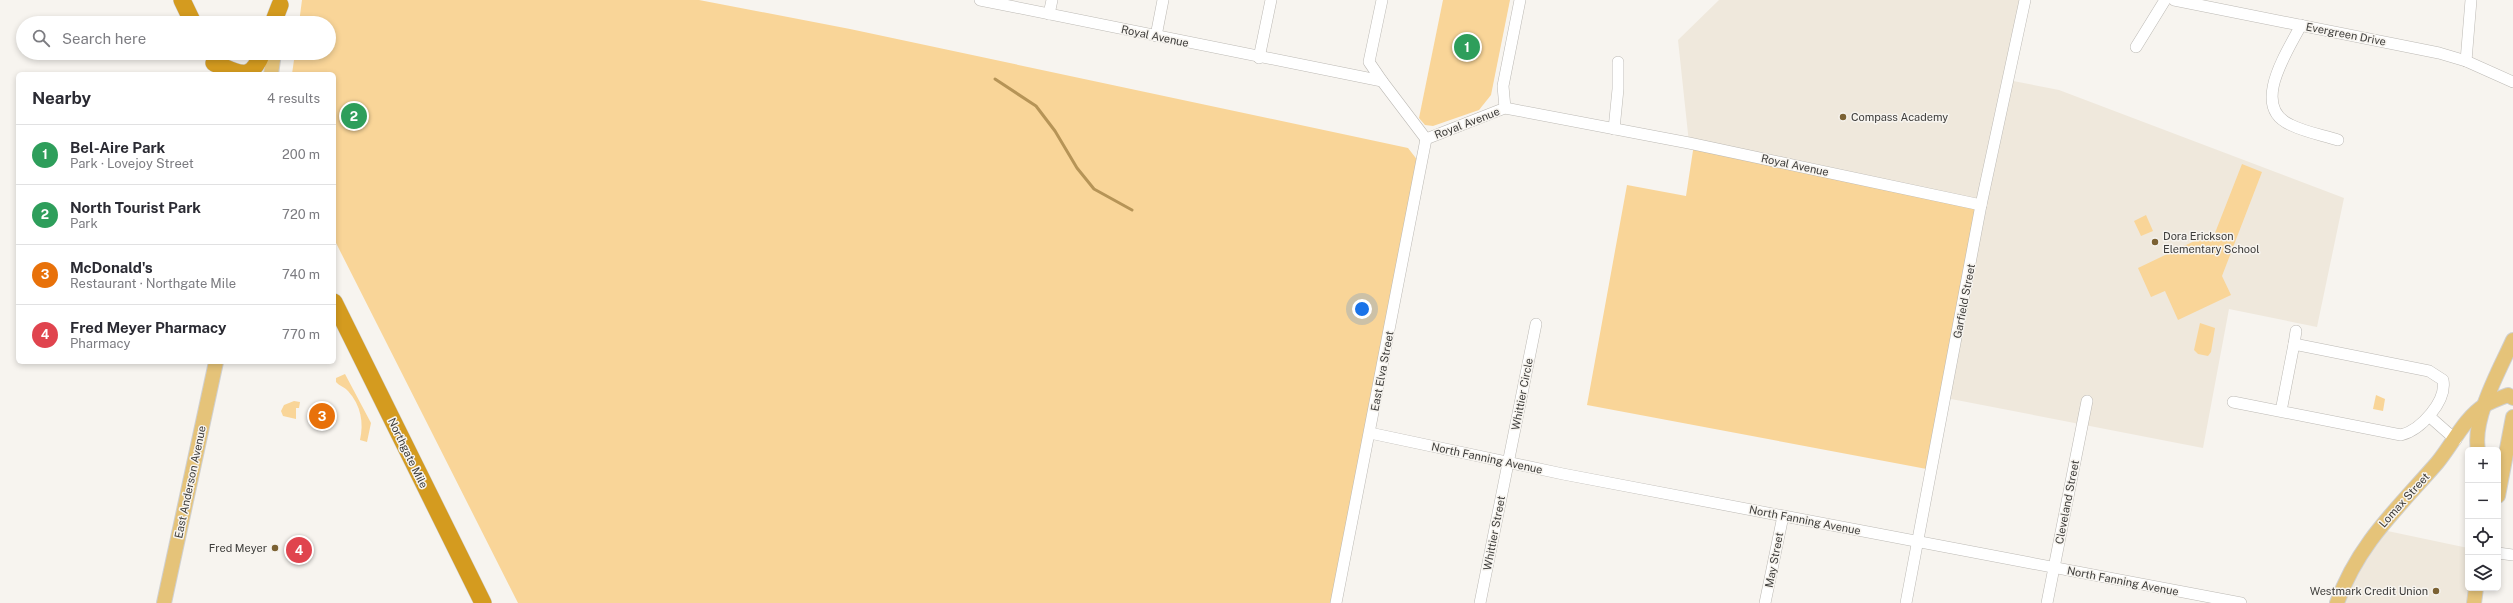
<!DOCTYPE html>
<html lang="en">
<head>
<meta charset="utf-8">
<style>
	:root { --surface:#fff; --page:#f7f7f7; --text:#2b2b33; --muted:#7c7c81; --line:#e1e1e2; --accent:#7b6133 }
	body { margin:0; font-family:"Public Sans",sans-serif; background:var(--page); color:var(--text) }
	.controls { position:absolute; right:12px; bottom:12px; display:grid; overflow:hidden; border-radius:6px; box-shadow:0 2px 6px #0003 }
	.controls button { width:36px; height:36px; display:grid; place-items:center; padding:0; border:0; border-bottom:1px solid var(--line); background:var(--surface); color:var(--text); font:20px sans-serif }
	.you { position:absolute; left:1362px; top:309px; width:14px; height:14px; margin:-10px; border:3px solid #fff; border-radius:50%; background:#1a73e8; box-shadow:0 0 0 6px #1a73e833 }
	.badge { display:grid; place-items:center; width:26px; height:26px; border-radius:50%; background:var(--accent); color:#fff; font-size:13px; font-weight:700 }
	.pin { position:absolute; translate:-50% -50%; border:2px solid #fff; box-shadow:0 1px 4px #0006 }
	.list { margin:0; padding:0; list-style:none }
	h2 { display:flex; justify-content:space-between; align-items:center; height:52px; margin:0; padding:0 16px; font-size:17px }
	h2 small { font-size:13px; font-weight:400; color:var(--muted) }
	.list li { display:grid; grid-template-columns:26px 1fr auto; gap:12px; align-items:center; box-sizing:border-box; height:60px; padding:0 16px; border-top:1px solid var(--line) }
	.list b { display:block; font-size:15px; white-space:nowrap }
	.list p { margin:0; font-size:13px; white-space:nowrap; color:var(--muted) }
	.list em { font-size:13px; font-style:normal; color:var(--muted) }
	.icon { flex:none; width:22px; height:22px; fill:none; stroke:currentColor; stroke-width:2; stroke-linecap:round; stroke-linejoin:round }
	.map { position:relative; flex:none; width:2513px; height:603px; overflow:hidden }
	.search { position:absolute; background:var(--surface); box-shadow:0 2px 6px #0003; left:16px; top:16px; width:320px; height:44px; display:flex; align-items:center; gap:10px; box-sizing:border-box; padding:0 14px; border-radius:22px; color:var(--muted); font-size:15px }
	.panel { position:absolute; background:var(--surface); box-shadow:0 2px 6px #0003; left:16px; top:72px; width:320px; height:292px; border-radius:6px }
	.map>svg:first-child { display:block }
	.built { fill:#efe8dc }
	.green { fill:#f9d598 }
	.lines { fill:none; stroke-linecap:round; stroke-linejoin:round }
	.stream { stroke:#b69457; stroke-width:3 }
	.minor-casing { stroke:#bcb9b4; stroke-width:12 }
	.major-casing { stroke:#d0d0d0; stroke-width:16 }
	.highway-casing { stroke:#d0d0d0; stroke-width:18 }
	.minor { stroke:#fff; stroke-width:11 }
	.major { stroke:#e5c379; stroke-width:14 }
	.highway { stroke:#d49b1f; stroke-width:17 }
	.poi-dot { fill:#7b6133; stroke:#f7f4ef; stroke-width:1.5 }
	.labels { text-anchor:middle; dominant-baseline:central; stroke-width:3; stroke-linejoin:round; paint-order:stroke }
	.street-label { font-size:11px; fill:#3d3c3a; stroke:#f7f4ef }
	.poi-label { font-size:11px; fill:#3d3c3a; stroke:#f7f4ef; text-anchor:start }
</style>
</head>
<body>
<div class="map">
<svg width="2513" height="603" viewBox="0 0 2513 603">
	<rect width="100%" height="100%" fill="#f7f4ef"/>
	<!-- built -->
	<g class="built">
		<path d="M1719,0H2025L2008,80L2059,90L2344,198L2317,327L2229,309L2203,448L1946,398L1689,143L1678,40Z"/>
		<path d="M2378,529L2468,548V588H2476L2474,603H2337Z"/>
	</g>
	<!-- green -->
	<g class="green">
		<path d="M302,0H699L850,29L1408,148L1422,166L1335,603H518L334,239V74H292L295,53H329V23H299Z"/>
		<path d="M1443,0H1510L1491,95L1479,110L1433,126L1425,125L1419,118Z"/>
		<path d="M1694,144L1981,205L1932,470L1587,405L1627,185L1686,196Z"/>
		<path d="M2242,164L2262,172L2222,276L2231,295L2178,320L2165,291L2151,297L2138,268L2207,235L2213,238Z"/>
		<path d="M2146,215L2153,231L2141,236L2134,221Z"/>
		<path d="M2200,323L2215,328L2211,352L2208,356L2198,354L2194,350Z"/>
		<path d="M345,374L371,423L367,442L360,440C364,423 361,405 348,391C345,387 339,386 336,382V378Z"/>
		<path d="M2376,395L2385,399L2383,411L2373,409Z"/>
		<path d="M294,401L300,402L299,408H296V419L283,416L281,411L284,405Z"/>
	</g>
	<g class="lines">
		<!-- stream -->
		<path class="stream" d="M995,79L1036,106L1055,131L1077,168L1094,189L1132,210"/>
		<defs>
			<g id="minor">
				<path d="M980,0L1382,81L1426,139"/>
				<path d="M1382,0L1369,62L1382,81"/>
				<path d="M2174,0L2439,53L2466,61L2513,82"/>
				<path d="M1049,14L1052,0"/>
				<path d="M2301,25C2288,51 2249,107 2291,125C2305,132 2322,135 2338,140"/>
				<path d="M1156,36L1163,0"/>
				<path d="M2136,47L2165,0"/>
				<path d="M1259,58L1271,0"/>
				<path d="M2466,61L2471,0"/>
				<path d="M1505,108L1503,86L1520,0"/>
				<path d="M1614,129L1618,89V62"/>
				<path d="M1426,139L1505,108L1689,143L1981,205"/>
				<path d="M2294,344L2296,331"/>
				<path d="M2233,402L2401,435C2421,430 2447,401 2443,380L2429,371L2294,344L2281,411"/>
				<path d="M2430,417L2456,440"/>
				<path d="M1370,433L1563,474L2241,603"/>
				<path d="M2498,553L2513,555"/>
				<path d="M1336,603L1426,139"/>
				<path d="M1480,603L1536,324"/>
				<path d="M1765,603L1783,516"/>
				<path d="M1906,603L1981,205L2025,0"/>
				<path d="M2047,603L2087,401"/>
			</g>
			<g id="major">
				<path d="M271,74L274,53"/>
				<path d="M2478,450C2472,418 2500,369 2513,340"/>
				<path d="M2498,496L2513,417"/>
				<path d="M164,603L216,362"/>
				<path d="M2337,603C2358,544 2397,509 2437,463C2452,445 2465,417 2485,405C2492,401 2500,398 2508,395L2513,398"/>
				<path d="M2474,603L2476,588"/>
			</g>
			<g id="highway">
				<path d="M182,0L193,23"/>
				<path d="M273,23L280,5"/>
				<path d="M214,63C239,73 250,84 262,53"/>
				<path d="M334,302L483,603"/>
			</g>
		</defs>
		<!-- minor casing -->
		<use href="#minor" class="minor-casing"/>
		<!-- major casing -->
		<use href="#major" class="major-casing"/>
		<!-- highway casing -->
		<use href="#highway" class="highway-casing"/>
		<!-- minor -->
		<use href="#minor" class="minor"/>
		<!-- major -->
		<use href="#major" class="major"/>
		<!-- highway -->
		<use href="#highway" class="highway"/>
	</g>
	<!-- markers -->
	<g class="poi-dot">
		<circle cx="1843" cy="117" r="4"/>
		<circle cx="2155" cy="242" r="4"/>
		<circle cx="275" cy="548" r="4"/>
		<circle cx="2436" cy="591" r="4"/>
	</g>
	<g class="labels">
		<!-- street labels -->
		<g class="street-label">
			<text transform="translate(2346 34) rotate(11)">Evergreen Drive</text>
			<text transform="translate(1155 36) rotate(12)">Royal Avenue</text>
			<text transform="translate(1467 123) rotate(-21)">Royal Avenue</text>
			<text transform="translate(1795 165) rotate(12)">Royal Avenue</text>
			<text transform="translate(1964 301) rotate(-79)">Garfield Street</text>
			<text transform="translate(1382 371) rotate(-79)">East Elva Street</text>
			<text transform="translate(1522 394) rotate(-79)">Whittier Circle</text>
			<text transform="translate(408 453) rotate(64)">Northgate Mile</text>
			<text transform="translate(1487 458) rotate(12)">North Fanning Avenue</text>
			<text transform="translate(190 482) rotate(-78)">East Anderson Avenue</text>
			<text transform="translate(2404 500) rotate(-48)">Lomax Street</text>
			<text transform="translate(2067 502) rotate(-79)">Cleveland Street</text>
			<text transform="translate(1805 520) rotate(11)">North Fanning Avenue</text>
			<text transform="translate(1494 533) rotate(-79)">Whittier Street</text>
			<text transform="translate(1774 560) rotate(-79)">May Street</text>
			<text transform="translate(2123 581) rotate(11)">North Fanning Avenue</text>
		</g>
		<!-- poi labels -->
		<g class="poi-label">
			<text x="1851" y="117">Compass Academy</text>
			<text x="2163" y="236">Dora Erickson<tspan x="2163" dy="13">Elementary School</tspan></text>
			<text x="267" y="548" text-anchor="end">Fred Meyer</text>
			<text x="2428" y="591" text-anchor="end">Westmark Credit Union</text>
		</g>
	</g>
</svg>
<div class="controls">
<button>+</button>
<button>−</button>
<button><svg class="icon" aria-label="locate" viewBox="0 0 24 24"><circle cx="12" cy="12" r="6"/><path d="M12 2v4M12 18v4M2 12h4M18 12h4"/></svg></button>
<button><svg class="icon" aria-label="layers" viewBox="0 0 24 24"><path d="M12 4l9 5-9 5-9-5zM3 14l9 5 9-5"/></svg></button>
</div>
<div class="you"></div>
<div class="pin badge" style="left:1467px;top:47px;background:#2e9e5b">1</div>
<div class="pin badge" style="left:354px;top:116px;background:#2e9e5b">2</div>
<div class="pin badge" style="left:322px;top:416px;background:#e8710a">3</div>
<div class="pin badge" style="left:299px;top:550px;background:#e0444e">4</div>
<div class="search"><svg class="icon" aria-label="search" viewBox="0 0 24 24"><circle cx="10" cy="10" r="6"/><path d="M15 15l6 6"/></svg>Search here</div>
<section class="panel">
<h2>Nearby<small>4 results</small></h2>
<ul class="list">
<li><span class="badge" style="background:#2e9e5b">1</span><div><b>Bel-Aire Park</b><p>Park · Lovejoy Street</p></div><em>200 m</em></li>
<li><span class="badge" style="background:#2e9e5b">2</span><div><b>North Tourist Park</b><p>Park</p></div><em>720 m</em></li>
<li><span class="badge" style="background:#e8710a">3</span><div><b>McDonald's</b><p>Restaurant · Northgate Mile</p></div><em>740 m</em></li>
<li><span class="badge" style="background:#e0444e">4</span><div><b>Fred Meyer Pharmacy</b><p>Pharmacy</p></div><em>770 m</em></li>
</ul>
</section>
</div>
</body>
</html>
